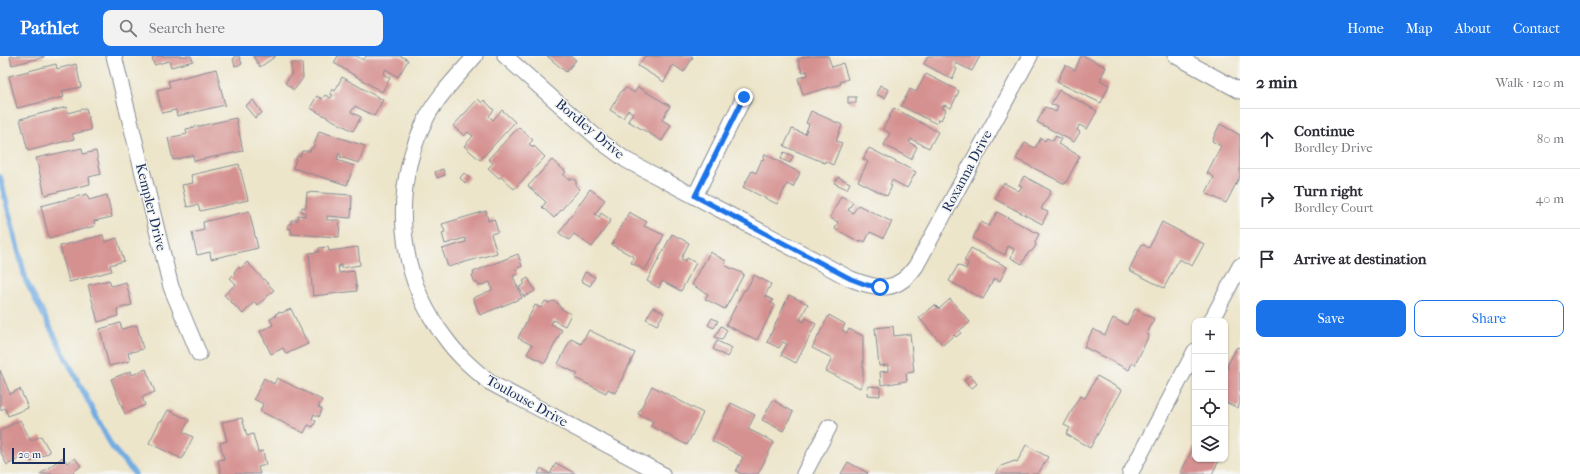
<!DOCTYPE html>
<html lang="en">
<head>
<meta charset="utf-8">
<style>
	:root { --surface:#fff; --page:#f2f2f3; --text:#2b2b33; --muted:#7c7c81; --line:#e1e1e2; --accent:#1a73e8 }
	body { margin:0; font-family:"IM FELL French Canon",serif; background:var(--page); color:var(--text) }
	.controls { position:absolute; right:12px; bottom:12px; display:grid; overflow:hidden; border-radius:8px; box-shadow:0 1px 3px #0004 }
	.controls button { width:36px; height:36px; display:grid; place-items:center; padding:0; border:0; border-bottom:1px solid var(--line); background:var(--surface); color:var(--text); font:20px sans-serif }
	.scale { position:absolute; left:12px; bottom:10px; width:53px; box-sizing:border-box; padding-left:4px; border:2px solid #1b2f5e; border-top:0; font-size:11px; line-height:14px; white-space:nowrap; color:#1b2f5e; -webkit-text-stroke:3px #f6f6f2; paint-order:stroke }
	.stop { position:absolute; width:12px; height:12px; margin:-9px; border:3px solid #1a73e8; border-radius:50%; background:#fff }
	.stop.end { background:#1a73e8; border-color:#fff; box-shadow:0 1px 4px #0008 }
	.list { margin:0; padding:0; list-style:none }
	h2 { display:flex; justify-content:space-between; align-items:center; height:52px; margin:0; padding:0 16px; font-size:17px }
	h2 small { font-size:13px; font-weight:400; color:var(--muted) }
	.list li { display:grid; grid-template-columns:26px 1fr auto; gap:12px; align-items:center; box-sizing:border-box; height:60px; padding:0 16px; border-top:1px solid var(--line) }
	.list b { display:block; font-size:15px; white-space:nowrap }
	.list p { margin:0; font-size:13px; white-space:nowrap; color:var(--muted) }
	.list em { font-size:13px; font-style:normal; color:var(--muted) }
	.actions { display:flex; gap:8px; padding:12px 16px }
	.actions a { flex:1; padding:9px 0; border:1px solid var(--accent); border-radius:8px; text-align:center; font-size:14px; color:var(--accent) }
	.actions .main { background:var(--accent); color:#fff }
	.icon { flex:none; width:22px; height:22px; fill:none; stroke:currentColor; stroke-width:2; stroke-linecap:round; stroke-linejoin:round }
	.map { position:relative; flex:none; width:1240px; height:418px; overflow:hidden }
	header { display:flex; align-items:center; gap:24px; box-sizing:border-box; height:56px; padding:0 20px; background:var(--accent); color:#fff }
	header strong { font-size:19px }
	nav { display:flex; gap:22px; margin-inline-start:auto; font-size:14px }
	.search { width:280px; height:36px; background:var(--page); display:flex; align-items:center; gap:10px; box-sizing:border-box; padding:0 14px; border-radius:8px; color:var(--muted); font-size:15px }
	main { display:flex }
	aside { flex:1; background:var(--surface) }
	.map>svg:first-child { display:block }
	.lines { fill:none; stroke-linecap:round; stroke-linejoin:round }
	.stream { stroke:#71ace2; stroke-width:5.5 }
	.building { fill:#d59190 }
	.minor-casing { stroke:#848a94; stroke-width:17 }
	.minor { stroke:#fff; stroke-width:15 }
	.route { stroke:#1a73e8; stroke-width:5 }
	.labels { text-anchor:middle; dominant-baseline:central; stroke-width:3; stroke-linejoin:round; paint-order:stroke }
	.street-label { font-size:14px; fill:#1b2f5e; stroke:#f6f6f2 }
</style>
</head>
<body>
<header>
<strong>Pathlet</strong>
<div class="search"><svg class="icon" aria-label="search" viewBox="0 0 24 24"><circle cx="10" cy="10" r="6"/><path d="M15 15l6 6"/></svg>Search here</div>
<nav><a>Home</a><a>Map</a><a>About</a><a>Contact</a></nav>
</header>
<main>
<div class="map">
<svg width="1240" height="418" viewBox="0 0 1240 418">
	<rect width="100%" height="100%" fill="#f6f6f2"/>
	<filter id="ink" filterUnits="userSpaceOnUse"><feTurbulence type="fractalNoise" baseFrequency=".025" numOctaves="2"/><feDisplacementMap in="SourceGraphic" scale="8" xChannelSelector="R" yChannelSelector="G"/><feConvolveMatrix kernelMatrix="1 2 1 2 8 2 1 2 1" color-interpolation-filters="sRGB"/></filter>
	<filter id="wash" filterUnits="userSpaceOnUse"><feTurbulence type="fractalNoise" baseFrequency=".012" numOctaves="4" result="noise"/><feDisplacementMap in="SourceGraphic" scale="16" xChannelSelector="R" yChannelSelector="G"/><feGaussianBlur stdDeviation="0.9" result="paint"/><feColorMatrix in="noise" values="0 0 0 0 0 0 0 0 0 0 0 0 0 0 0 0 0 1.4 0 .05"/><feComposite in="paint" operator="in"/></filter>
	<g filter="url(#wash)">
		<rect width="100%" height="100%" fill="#ede5ca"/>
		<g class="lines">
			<!-- stream -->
			<path class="stream" d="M0,121L26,225L112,391L135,418"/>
		</g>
		<g id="blocks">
			<!-- building -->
			<g class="building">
				<path d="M10,0H44V1L12,9Z"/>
				<path d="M152,0H191L193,5L171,11L169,5L154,9Z"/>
				<path d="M234,0H239L242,8L235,10L233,3L235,2Z"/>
				<path d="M253,0H276L260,11Z"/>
				<path d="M338,0H357L363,4L366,0H401L408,4L398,21L386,13L383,18L390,22L382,36L334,7Z"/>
				<path d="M547,0H570L576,4L566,16Z"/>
				<path d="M645,0H692L693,1L684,16L673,9L664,26L638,10Z"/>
				<path d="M808,0H828L832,11L843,7L848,23L840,26L841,28L803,39L798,22L808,19L807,15L802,16L798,3Z"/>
				<path d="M928,0H980L972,15L956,7L954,11L957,13L952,23L924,8Z"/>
				<path d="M1081,0H1084L1106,11L1100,24L1109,29L1101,47L1057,26L1065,9L1075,14Z"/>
				<path d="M291,7H302L303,22L294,34L285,27L291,19Z"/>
				<path d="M56,8L57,13L76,8L81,31L62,35L64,41L17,52L9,20Z"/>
				<path d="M216,13L225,49L177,60L176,54L162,57L157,34L170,31L168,25Z"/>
				<path d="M926,18L959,35L951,52L944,49L942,52L946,54L941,64L939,63L937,68L901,50L910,33L916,36Z"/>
				<path d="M342,21L383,44L374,60L355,50L351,56L361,61L353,75L310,52L317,40L322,43L325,39L331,42L333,39L330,38L332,33L335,35Z"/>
				<path d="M880,29L889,34L885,42L876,38Z"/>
				<path d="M638,31L670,50L662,64L671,69L662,85L628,65L633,57L628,54L623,62L610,54L622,34L627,32L634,37Z"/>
				<path d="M1059,34L1097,55L1087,73L1079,69L1077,74L1080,76L1074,86L1037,66L1045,51L1056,56L1058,51L1051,48Z"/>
				<rect x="848" y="41" width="8" height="6"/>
				<path d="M478,43L482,47L484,44L494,54L489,60L493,64L502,54L515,66L480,104L464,90L473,80L468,76L464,80L453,70Z"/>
				<path d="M253,44L262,57L255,62L245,50Z"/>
				<path d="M67,51L68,57L86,52L91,74L72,78L74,83L28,95L20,63Z"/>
				<path d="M894,52L938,76L929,92L911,83L909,86L917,91L911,103L884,89L890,77L883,73Z"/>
				<path d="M811,55L842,69L836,85L842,87L833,109L825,105V107L784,90L792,73L805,78L809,68L806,67Z"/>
				<path d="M236,62L243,95L194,105L193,99L173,104L168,82L187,78L186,73Z"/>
				<path d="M1220,68L1240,79V120L1226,147L1206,137L1214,121L1207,117L1221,90L1212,85Z"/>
				<path d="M519,71L533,84L529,88L533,92L534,90L545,101L514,133L501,121L499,122L488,112L493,107L488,103Z"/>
				<path d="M319,75L365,90L359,107L340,101L341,98L339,97L337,104L354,110L347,129L293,112L297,100H300L302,95H310L311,92H313Z"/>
				<path d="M1056,80L1061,83L1058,88L1080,100L1065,128L1016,103L1025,87L1035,92L1041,82L1045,85L1047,82L1053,85Z"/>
				<path d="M82,92L83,98L96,95L101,118L89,121L90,128L45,139L36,102Z"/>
				<path d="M869,92L916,116L907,132L892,124L890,129L892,130L887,140L858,125L868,106L863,103Z"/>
				<path d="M784,96L793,100L790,107L781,103Z"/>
				<path d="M765,98L800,117L793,131L787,128L777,148L743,131L752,115L756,117L762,103L763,104Z"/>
				<path d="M552,104L566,116L563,119L568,123H573L576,125V130L580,133L554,162L542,151L546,146L528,130Z"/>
				<path d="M239,108L248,144L200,155L198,149L187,151L182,129L193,127L191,119Z"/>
				<path d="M443,113L445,119L437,122L435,116Z"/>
				<path d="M464,117L470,121L465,127L460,122Z"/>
				<path d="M1024,120L1051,135L1041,153L1048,156L1042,168L995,143L999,133H1000L1004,127L1019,135L1022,130L1019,129Z"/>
				<path d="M838,121L850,127L847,133L834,127Z"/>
				<path d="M590,133L605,144L595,158L599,161L601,157L611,164L592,191L574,178L569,184L559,177Z"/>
				<path d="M307,136L352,139L351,162L327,160V164H340L339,181L291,178V173L288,172V168H291V164H298V159L305,160V156H302V151L306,152Z"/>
				<path d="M87,138L89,144L107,139L112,161L94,165L95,170L49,182L41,150Z"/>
				<path d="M841,140L853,146L848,154L853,157L858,149L892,166L883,182L870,176L865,186L861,184L860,186L835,173L838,166L830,162Z"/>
				<path d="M249,155L258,192L211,203L210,196L197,199L192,177L204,174L203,166Z"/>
				<path d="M486,155L488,165L494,163L498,176L491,178L497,197L448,211L442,193L466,186L465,182L445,188L442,177L445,176L442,168Z"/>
				<path d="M629,156L647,166L644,170L664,179L645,214L631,207L634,201L612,189Z"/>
				<path d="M997,156L1039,178L1035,186L1036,189L1033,194L1028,197L1022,208L1011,202L1014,193L1008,190L1005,199L973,182L981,166L989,170Z"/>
				<path d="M1162,166L1204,188L1192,210L1179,203L1164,232L1129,214L1142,188L1149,192Z"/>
				<path d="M672,178L689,187L681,203L685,205L687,202L696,207L681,235L662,225L659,232L647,225Z"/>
				<path d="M103,179L105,186L117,182L124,205L110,209L112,215L69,226L60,190Z"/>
				<path d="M328,191L329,195L358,191L360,209L341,212V209L338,210L339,217L354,215L357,235L313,240L309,197L319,196V192Z"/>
				<path d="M971,192L1007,211L1000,225L994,222L983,243L949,225L958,209L966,213L968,207L964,205Z"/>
				<path d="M710,196L726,205L724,209L744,218L725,253L705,243L708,238L692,229Z"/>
				<path d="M518,198L522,210L516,213L518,218L513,220L522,242L480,259L473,242L492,234L490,226L479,230L477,226L475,227L472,219L474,218L473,216Z"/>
				<path d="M247,206L274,234L258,249L254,246L243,258L224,239L236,228L230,222L235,217L234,216L238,211L240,213Z"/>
				<path d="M585,216L595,221L590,230L581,225Z"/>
				<path d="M754,219L771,228L765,240L773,244L771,247L775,249L757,284L726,269L744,234H746Z"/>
				<path d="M528,222L535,235L524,241L519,231L525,228L523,225Z"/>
				<path d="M109,224L111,230L126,226L132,249L117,253L118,260L98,266L88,229Z"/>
				<path d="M789,239L808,248L800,264L804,266L806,262L816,268L796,307L781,299L787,288L783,286L779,292L767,286Z"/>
				<path d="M950,243L970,266L959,275L961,277L956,281L954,279L943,289L919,262L935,249L939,253Z"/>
				<path d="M545,245L549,247L553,245L558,247L560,252L571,258L565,270L553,264L551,268L562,274L545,307L527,298L532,289L518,282L535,249L541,252Z"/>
				<path d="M653,251L664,257L657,269L646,263Z"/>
				<path d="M291,253L308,288L286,298L283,292L271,298L260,275L273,269L270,263L276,260L275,258L280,256L281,257Z"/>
				<path d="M1135,253L1154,263L1147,278L1149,279L1135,309L1132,307L1129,314L1084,291L1093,273L1105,279L1113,262L1127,269Z"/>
				<path d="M829,259L845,268L842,274L847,277L849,273L863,280V326L860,332L826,315L832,302L812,292Z"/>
				<path d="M712,262L718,265L714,272L708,269Z"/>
				<path d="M120,267L122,273L137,269L143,293L128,297L130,305L109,310L100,273Z"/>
				<path d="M721,270L727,274L722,284L715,281Z"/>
				<path d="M893,270L894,280L910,278L914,316L906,317L907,325L881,329L880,316L888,315V309L879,310L875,272Z"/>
				<path d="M589,274L635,297L615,337L608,333L606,337L575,322L578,318L558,308L571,283L581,288Z"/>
				<path d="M717,285L732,292L727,301L713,293Z"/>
				<path d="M1237,291L1240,292V347L1238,352L1225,346V318L1228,311L1227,310Z"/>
				<path d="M146,313L155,336L142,341L145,349L125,358L111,323L131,315L132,319Z"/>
				<path d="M0,314L10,338L20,333L28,352L8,360L5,352L0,354Z"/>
				<path d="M970,319L977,328L971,333L964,324Z"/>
				<path d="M1097,320L1122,334L1090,392L1066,378L1070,372L1064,369L1080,340L1085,342Z"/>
				<path d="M264,322L274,328L277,322L322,344L318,351L322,353L319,361L314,358L312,363L316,365L313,371L308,369L304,377L260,355L263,348L254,343Z"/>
				<path d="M652,330L703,357L687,389L651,370L653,365L638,358Z"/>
				<path d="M868,330L880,331V340L867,339Z"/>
				<path d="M773,344L793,356L783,375L762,364Z"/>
				<path d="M731,347L755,359L748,373L774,386L758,418H741L736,415L743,401L712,385Z"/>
				<path d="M168,354L189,364L183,376L193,381L182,403L149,387L160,365H162Z"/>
				<path d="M242,362L247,380L253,378L258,396L263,395L266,409L258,411L260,418H221L218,404L224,403L220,387L227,385L222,366Z"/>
				<path d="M20,364L31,385L41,380L50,396L31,406L27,399L7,409L0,395V375Z"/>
				<path d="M1026,389L1048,401L1038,418H996L1001,410L1015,405L1017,406Z"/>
				<path d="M1195,389V403H1220L1212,418H1180Z"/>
				<path d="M63,401L67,407L75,402L81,410L73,416L74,418H40Z"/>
				<path d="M848,406L868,417L867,418H841Z"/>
				<path d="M556,407L576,418H538L541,412L550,418Z"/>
			</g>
		</g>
	</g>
	<g filter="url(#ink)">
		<use href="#blocks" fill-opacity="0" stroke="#848a94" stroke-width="1"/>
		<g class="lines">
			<defs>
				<g id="minor">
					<path d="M114,0L171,231L199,298"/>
					<path d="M475,0C459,19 440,37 428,59C390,131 396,219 446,283C458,300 474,313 489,326L662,418"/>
					<path d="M505,0L603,87L626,104L851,223C879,234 897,237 916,210L1030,0"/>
					<path d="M1176,0L1240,35"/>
					<path d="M695,140L744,41"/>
					<path d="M1211,265L1240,210"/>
					<path d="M804,418L829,371"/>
					<path d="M1130,418L1195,295"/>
				</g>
			</defs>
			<!-- minor casing -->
			<use href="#minor" class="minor-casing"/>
			<!-- minor -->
			<use href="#minor" class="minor"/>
		</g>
	</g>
	<g class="lines" filter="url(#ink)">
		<!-- route -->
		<path class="route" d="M744,41L695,140L851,223L867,229L880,231"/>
	</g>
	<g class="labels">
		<!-- street labels -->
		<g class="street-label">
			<text transform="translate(590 73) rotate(40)">Bordley Drive</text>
			<text transform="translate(967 115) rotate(-62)">Roxanna Drive</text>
			<text transform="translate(151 151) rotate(76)">Kempler Drive</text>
			<text transform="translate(527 345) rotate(29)">Toulouse Drive</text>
		</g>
	</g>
</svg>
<div class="controls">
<button>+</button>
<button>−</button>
<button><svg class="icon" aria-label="locate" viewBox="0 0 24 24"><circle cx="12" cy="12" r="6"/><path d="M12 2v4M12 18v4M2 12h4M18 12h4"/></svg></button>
<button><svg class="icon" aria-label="layers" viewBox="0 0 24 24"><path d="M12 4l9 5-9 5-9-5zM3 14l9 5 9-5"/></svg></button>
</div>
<div class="scale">20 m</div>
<div class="stop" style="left:880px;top:231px"></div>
<div class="stop end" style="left:744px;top:41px"></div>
</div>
<aside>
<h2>2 min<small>Walk · 120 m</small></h2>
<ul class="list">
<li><svg class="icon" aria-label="ahead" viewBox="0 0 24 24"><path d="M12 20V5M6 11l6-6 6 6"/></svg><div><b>Continue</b><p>Bordley Drive</p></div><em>80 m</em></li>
<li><svg class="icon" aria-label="right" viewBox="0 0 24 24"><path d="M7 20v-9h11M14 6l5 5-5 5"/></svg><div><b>Turn right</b><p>Bordley Court</p></div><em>40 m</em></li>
<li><svg class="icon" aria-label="arrive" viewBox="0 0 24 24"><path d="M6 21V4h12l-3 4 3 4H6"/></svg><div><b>Arrive at destination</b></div></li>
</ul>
<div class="actions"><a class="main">Save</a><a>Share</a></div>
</aside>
</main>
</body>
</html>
